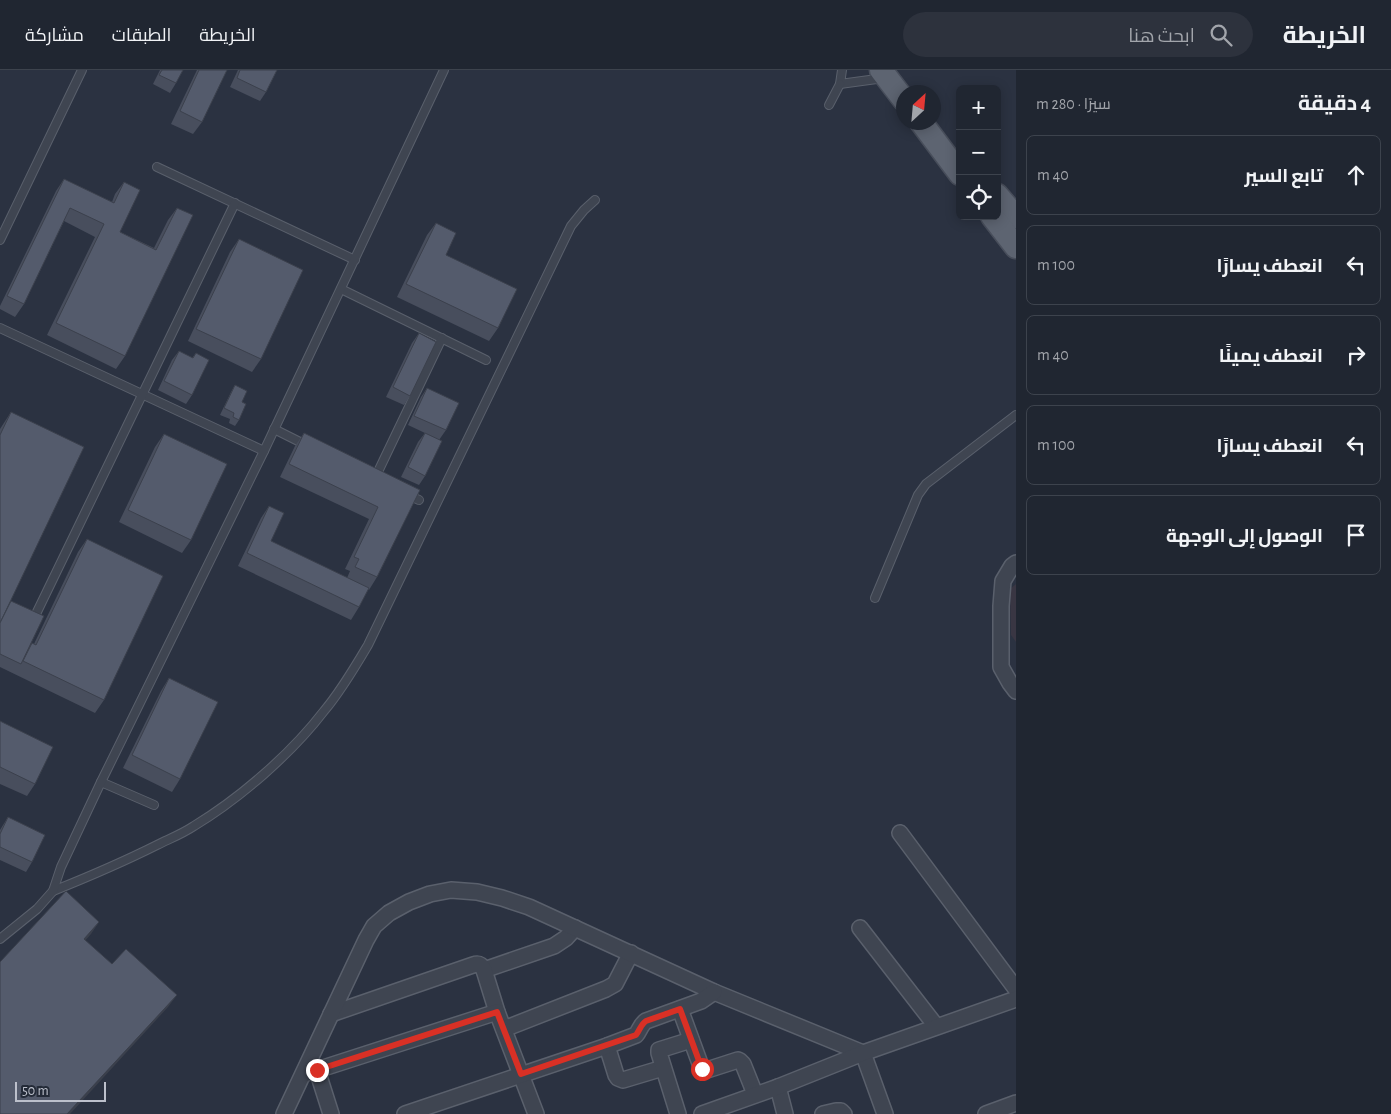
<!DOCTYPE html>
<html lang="ar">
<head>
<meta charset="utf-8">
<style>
	:root { --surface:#202631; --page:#2d323d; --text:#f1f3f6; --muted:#a2a5ab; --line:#3d434d }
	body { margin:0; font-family:"Alegreya Sans",Cairo,sans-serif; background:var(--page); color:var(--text); direction:rtl }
	.controls { position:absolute; right:15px; top:15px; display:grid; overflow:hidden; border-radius:8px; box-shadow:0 2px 12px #0003 }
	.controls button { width:45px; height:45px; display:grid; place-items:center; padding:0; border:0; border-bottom:1px solid var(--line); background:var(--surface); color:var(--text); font:25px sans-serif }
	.compass { position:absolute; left:896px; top:15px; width:45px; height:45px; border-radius:50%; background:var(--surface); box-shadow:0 2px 12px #0003; rotate:26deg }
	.scale { position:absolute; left:15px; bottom:12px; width:91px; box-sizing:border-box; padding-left:5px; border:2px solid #bcc0cb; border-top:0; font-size:14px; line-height:18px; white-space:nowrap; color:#bcc0cb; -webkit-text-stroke:4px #232a37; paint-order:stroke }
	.stop { position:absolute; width:15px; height:15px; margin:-11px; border:4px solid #d93025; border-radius:50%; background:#fff }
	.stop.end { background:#d93025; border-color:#fff; box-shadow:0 1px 5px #0008 }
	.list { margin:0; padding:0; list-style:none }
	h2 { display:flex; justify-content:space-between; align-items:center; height:65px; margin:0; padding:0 20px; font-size:21px }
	h2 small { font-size:16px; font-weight:400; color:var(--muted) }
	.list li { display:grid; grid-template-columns:32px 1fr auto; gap:15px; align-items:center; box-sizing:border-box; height:80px; margin:0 10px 10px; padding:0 10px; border:1px solid var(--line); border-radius:8px }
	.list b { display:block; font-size:19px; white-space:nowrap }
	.list em { font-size:16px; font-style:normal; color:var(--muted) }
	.icon { flex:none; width:28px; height:28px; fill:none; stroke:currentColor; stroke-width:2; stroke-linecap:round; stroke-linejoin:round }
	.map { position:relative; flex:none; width:1016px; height:1044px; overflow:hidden; direction:ltr }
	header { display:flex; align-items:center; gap:30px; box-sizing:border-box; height:70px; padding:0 25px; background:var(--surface); border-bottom:1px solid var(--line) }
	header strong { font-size:24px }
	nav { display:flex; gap:28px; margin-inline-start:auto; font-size:18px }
	.search { width:350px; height:45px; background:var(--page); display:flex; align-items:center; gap:12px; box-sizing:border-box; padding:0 18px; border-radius:28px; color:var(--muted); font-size:19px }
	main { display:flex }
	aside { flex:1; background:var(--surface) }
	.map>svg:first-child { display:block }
	.medical { fill:#393643 }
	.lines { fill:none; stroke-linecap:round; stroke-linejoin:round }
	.service-casing { stroke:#5a606c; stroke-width:10 }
	.minor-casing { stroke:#5a606c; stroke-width:18 }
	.primary-casing { stroke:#484e5b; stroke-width:25 }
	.service { stroke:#3f4551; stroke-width:8 }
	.minor { stroke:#3f4551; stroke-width:15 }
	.primary { stroke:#5d6471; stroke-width:22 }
	.wall { fill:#484e5d }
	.shaded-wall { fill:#3b404c }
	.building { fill:#545b6c; stroke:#3b404c }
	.route { stroke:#d93025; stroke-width:6 }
</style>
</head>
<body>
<header>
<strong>الخريطة</strong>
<div class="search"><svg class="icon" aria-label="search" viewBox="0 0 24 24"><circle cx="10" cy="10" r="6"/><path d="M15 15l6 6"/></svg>ابحث هنا</div>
<nav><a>الخريطة</a><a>الطبقات</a><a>مشاركة</a></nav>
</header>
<main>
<aside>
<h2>4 دقيقة<small>سيرًا · 280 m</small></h2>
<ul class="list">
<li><svg class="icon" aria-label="ahead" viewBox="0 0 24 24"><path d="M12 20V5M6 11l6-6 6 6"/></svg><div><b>تابع السير</b></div><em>40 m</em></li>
<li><svg class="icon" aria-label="left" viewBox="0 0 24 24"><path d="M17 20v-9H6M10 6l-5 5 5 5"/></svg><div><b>انعطف يسارًا</b></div><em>100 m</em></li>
<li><svg class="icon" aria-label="right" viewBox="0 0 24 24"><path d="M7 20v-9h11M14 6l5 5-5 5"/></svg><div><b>انعطف يمينًا</b></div><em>40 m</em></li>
<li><svg class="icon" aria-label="left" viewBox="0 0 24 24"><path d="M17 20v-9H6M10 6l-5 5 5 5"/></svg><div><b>انعطف يسارًا</b></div><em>100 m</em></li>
<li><svg class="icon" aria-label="arrive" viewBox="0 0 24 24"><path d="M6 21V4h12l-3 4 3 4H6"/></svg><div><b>الوصول إلى الوجهة</b></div></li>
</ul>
</aside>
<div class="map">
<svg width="1016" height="1044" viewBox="0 0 1016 1044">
	<rect width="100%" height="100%" fill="#2b3241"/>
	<!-- medical -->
	<path class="medical" d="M1016,514V572L1011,565L1010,519Z"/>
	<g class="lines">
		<defs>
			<g id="service">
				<path d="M842,0L840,14L884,8"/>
				<path d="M829,35L840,14"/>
				<path d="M157,97L355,190"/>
				<path d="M0,170L82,0"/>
				<path d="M341,219L486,290"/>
				<path d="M0,258L264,381"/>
				<path d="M274,359L306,375"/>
				<path d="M375,408L442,268"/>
				<path d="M406,424L419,430"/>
				<path d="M875,528L918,425L926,414L1016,345"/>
				<path d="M36,544L235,133"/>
				<path d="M101,712L154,735"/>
				<path d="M53,821C88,807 123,792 157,775C169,769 182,764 194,756C240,728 291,684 324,641C341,621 355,597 368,575L571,156L584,140L595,130"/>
				<path d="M0,869L37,839L53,821L61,797L101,712L264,381L444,0"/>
			</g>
			<g id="minor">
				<path d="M1016,493L1012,496L1003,511L1001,536V597L1010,613L1016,621"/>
				<path d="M900,763L1016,919"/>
				<path d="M860,858L936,956"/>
				<path d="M484,900L554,876L566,868L575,858"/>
				<path d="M680,939L702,999L707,1000L738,990L740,991L743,994L755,1024"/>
				<path d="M331,944L473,895C479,893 481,894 484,900L497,942L536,1044"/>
				<path d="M504,959L606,919L615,914L631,883"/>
				<path d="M607,976L616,1005L618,1008L623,1010L663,998"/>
				<path d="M317,1000L497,942"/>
				<path d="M307,1003L317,1000L331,1044"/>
				<path d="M778,1017L785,1044"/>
				<path d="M284,1044L366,870L374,856L389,843L409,832L430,824L451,820L477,822L502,828L529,837L714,922L863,983L885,1044"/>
				<path d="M405,1044L607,976L636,965C640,960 641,954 646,951L701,931L714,922"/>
				<path d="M678,1044L659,983V980L691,970"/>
				<path d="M702,1044L778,1017L863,983L1016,929"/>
				<path d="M823,1044L836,1041H841L844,1044"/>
				<path d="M986,1044L1016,1033"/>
			</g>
			<g id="primary">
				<path d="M881,0L904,30"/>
				<path d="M921,52L960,104"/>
				<path d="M997,125L1016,147"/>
				<path d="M992,146L1016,177"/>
			</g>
		</defs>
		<!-- service casing -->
		<use href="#service" class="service-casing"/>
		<!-- minor casing -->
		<use href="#minor" class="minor-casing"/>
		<!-- primary casing -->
		<use href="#primary" class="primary-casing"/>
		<!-- service -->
		<use href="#service" class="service"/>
		<!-- minor -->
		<use href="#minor" class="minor"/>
		<!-- primary -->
		<use href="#primary" class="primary"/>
	</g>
	<!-- wall -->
	<g class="wall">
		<path d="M160,0H183L176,13L170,23L153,14Z"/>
		<path d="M197,0H227L202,52L193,64L171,54Z"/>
		<path d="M238,0H277L266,22L260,31L230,17Z"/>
		<path d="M64,109L112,132L115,124L124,112L120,162L154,178L168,150L177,138L125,286L116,299L47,265L95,167L64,151L24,234L15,247L0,239V236L56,121Z"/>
		<path d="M436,153L446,185L498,258L489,271L397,227L427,165Z"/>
		<path d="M239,169L261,289L252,302L188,271L230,182Z"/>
		<path d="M419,263L410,326L404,335L386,327L412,273Z"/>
		<path d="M179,281L192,288L196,283L192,325L186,334L158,320L172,290Z"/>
		<path d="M235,315L242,332L239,350L235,356L229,353L230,349L220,345L231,322Z"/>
		<path d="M427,318L446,360L439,370L425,406L419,415L401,407L418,372L425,363L408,355L421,327Z"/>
		<path d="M11,342V531L30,575L34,574L78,482L87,469L104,630L95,643L0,597V359Z"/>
		<path d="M304,363L420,420L377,507L369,520L368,519L359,537L351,550L238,496L261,448L269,436L271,471L347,508L350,501L345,499L369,449L280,407L295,376Z"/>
		<path d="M164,364L191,470L182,483L119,452L155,377Z"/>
		<path d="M169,608L180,709L172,722L123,698L161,621Z"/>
		<path d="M0,651L35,714L27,726L0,714Z"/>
		<path d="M8,747L32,792L26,802L0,790V760Z"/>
	</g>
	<!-- shaded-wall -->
	<g class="shaded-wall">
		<path d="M99,852L91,864L76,881L84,869Z"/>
		<path d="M177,925L168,937L70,1044H67Z"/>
	</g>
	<!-- building -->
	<g class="building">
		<path d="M162,0H183L176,13L159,5Z"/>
		<path d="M199,0H227L202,52L180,41Z"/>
		<path d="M240,0H277L266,22L237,8Z"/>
		<path d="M64,109L114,133L124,112L140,120L120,162L156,180L177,138L193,145L125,286L56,253L104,154L70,138L24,234L7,226Z"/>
		<path d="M436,153L456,163L446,185L517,219L498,258L406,214Z"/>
		<path d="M239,169L303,200L261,289L196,259Z"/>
		<path d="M419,263L436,272L410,326L393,317Z"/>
		<path d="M179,281L193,288L196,283L209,290L192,325L164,311Z"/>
		<path d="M235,315L247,321L242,332L246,334L239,350L233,347L234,343L224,338Z"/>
		<path d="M427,318L459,333L446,360L414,346Z"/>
		<path d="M11,342L84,377L0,553V365Z"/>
		<path d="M304,363L420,420L377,507L355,497L359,489L354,487L378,437L289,394Z"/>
		<path d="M425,363L442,371L425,406L408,397Z"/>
		<path d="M164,364L227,394L191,470L128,440Z"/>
		<path d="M269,436L284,443L271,471L369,518L359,537L247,483Z"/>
		<path d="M87,469L163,506L104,630L23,591L32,573L36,575Z"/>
		<path d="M11,531L44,546L21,594L0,584V553Z"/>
		<path d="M169,608L218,632L180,709L132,685Z"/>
		<path d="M0,651L53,677L35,714L0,697Z"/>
		<path d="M8,747L45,765L32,792L0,777V764Z"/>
		<path d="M66,821L99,852L84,869L112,894L126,879L177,925L67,1044H0V892Z"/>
	</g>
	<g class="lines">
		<!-- route -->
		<path class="route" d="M317,1000L497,942L521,1004L636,965C640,960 641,954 646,951L680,939L702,999"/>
	</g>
</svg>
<div class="controls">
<button>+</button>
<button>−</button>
<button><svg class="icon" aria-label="locate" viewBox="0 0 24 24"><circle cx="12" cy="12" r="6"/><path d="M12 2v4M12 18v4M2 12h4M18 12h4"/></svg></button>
</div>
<svg class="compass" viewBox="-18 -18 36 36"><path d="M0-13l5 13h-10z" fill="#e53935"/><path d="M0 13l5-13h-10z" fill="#a2a5ab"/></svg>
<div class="scale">50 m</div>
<div class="stop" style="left:702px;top:999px"></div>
<div class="stop end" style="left:317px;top:1000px"></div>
</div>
</main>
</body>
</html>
